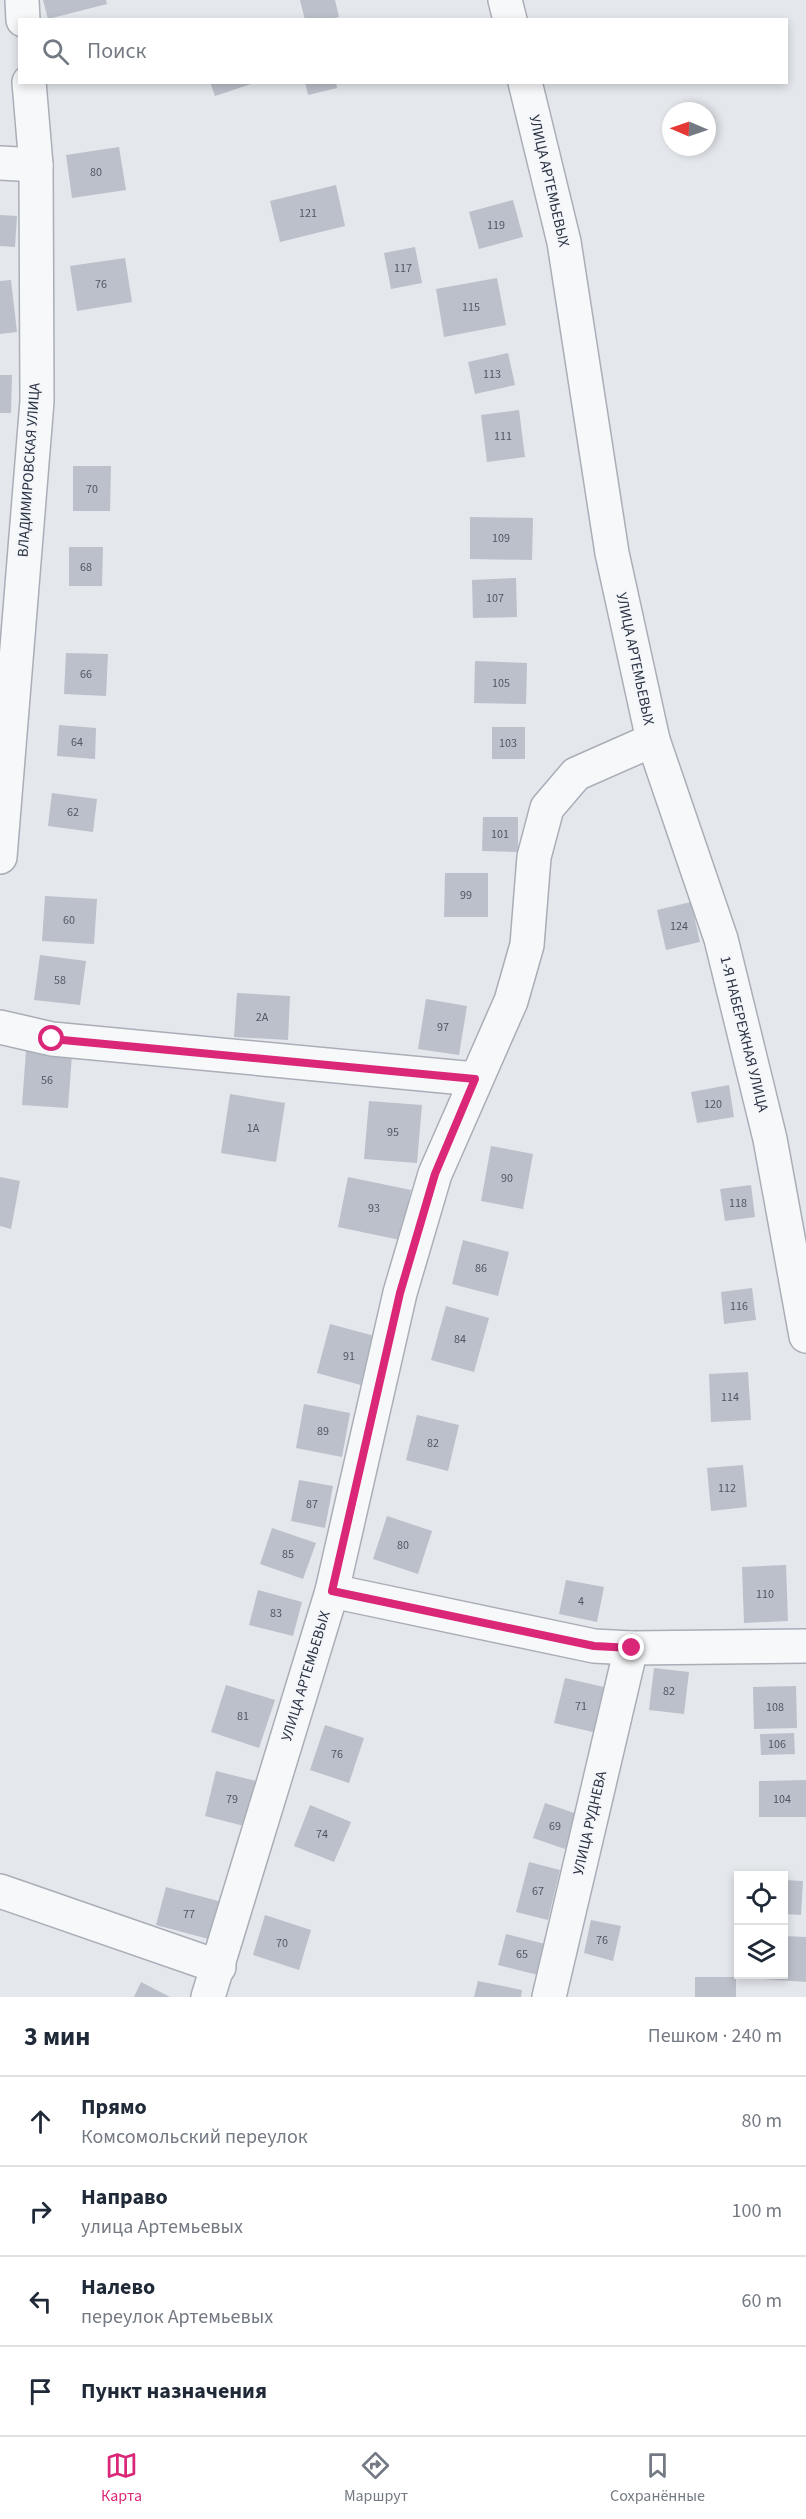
<!DOCTYPE html>
<html lang="ru">
<head>
<meta charset="utf-8">
<style>
	:root { --surface:#fff; --page:#f6f6f7; --text:#1f2937; --muted:#747a83; --line:#e0e1e3; --accent:#db2777 }
	body { margin:0; font-family:"Source Sans 3",sans-serif; background:var(--page); color:var(--text) }
	.controls { position:absolute; right:18px; bottom:18px; display:grid; overflow:hidden; border-radius:0px; box-shadow:0 3px 9px #0003 }
	.controls button { width:54px; height:54px; display:grid; place-items:center; padding:0; border:0; border-bottom:2px solid var(--line); background:var(--surface); color:var(--text); font:30px sans-serif }
	.compass { position:absolute; left:662px; top:102px; width:54px; height:54px; border-radius:50%; background:var(--surface); box-shadow:0 3px 9px #0003; rotate:272deg }
	.stop { position:absolute; width:18px; height:18px; margin:-14px; border:4px solid #db2777; border-radius:50%; background:#fff }
	.stop.end { background:#db2777; border-color:#fff; box-shadow:0 2px 6px #0008 }
	.list { margin:0; padding:0; list-style:none }
	h2 { display:flex; justify-content:space-between; align-items:center; height:78px; margin:0; padding:0 24px; font-size:26px }
	h2 small { font-size:20px; font-weight:400; color:var(--muted) }
	.list li { display:grid; grid-template-columns:39px 1fr auto; gap:18px; align-items:center; box-sizing:border-box; height:90px; padding:0 24px; border-top:2px solid var(--line) }
	.list b { display:block; font-size:22px; white-space:nowrap }
	.list p { margin:0; font-size:20px; white-space:nowrap; color:var(--muted) }
	.list em { font-size:20px; font-style:normal; color:var(--muted) }
	.icon { flex:none; width:33px; height:33px; fill:none; stroke:currentColor; stroke-width:2; stroke-linecap:round; stroke-linejoin:round }
	.map { position:relative; flex:none; width:806px; height:1997px; overflow:hidden }
	.search { position:absolute; background:var(--surface); box-shadow:0 3px 9px #0003; left:18px; right:18px; top:18px; height:66px; display:flex; align-items:center; gap:15px; box-sizing:border-box; padding:0 21px; border-radius:0px; color:var(--muted); font-size:22px }
	.sheet { height:438px; background:var(--surface) }
	nav { display:flex; justify-content:space-around; align-items:center; box-sizing:border-box; height:84px; border-top:2px solid var(--line); background:var(--surface); font-size:16px; color:var(--muted) }
	nav a { display:grid; justify-items:center; gap:3px }
	nav .on { color:var(--accent) }
	.map>svg:first-child { display:block }
	.building { fill:#bbc0ca }
	.lines { fill:none; stroke-linecap:round; stroke-linejoin:round }
	.minor-casing { stroke:#a9aeb7; stroke-width:36 }
	.minor { stroke:#f7f8fa; stroke-width:33 }
	.route { stroke:#db2777; stroke-width:8 }
	.labels { text-anchor:middle; dominant-baseline:central; stroke-width:4.5; stroke-linejoin:round; paint-order:stroke }
	.number-label { font-size:12px; fill:#4f5766 }
	.street-label { font-size:15px; fill:#2b3445; stroke:#f4f6f9 }
</style>
</head>
<body>
<div class="map">
<svg width="806" height="1997" viewBox="0 0 806 1997">
	<rect width="100%" height="100%" fill="#e4e7ec"/>
	<!-- building -->
	<g class="building">
		<path d="M43,0H106L107,4L48,19Z"/>
		<path d="M300,0H335L339,17L327,20H305Z"/>
		<path d="M210,82H253L254,83L215,96Z"/>
		<path d="M305,82H336L337,88L308,95Z"/>
		<path d="M119,147L126,190L72,198L66,155Z"/>
		<path d="M336,185L345,226L280,242L270,201Z"/>
		<path d="M513,200L523,237L479,249L469,212Z"/>
		<path d="M0,215L17,216L15,247L0,246Z"/>
		<path d="M415,247L422,283L391,289L384,253Z"/>
		<path d="M125,258L132,302L77,311L70,266Z"/>
		<path d="M497,278L506,325L444,337L436,289Z"/>
		<path d="M11,280L17,332L0,334V281Z"/>
		<path d="M508,353L515,385L475,394L468,362Z"/>
		<path d="M0,375H12L11,413H0Z"/>
		<path d="M519,410L525,457L487,462L481,415Z"/>
		<path d="M73,466H111L110,511H73Z"/>
		<path d="M470,517L533,518L532,560L470,559Z"/>
		<path d="M69,547H103L102,586H69Z"/>
		<path d="M516,578L517,617L473,618L472,580Z"/>
		<path d="M66,653L108,654L106,696L64,694Z"/>
		<path d="M475,661L527,663L526,704L474,703Z"/>
		<path d="M59,725L96,728L95,759L57,756Z"/>
		<rect x="492" y="727" width="33" height="32"/>
		<path d="M52,793L97,799L93,832L48,826Z"/>
		<path d="M483,817H518V852L482,851Z"/>
		<path d="M445,873H488V917H444Z"/>
		<path d="M45,896L97,899L94,944L42,941Z"/>
		<path d="M691,902L700,942L666,950L657,910Z"/>
		<path d="M40,955L86,961L80,1005L34,1000Z"/>
		<path d="M237,993L290,996L288,1040L234,1037Z"/>
		<path d="M426,999L467,1006L459,1055L418,1049Z"/>
		<path d="M26,1051L72,1055L68,1108L22,1105Z"/>
		<path d="M729,1085L734,1117L697,1123L691,1092Z"/>
		<path d="M230,1094L285,1103L276,1162L221,1153Z"/>
		<path d="M369,1101L422,1105L417,1163L364,1159Z"/>
		<path d="M491,1146L533,1154L523,1209L481,1201Z"/>
		<path d="M0,1177L20,1181L11,1229L0,1226Z"/>
		<path d="M348,1177L411,1190L400,1240L338,1227Z"/>
		<path d="M751,1185L755,1217L725,1221L720,1189Z"/>
		<path d="M463,1240L509,1252L498,1296L452,1284Z"/>
		<path d="M752,1288L756,1320L724,1324L721,1292Z"/>
		<path d="M446,1306L489,1318L474,1372L431,1360Z"/>
		<path d="M330,1324L382,1338L368,1387L317,1373Z"/>
		<path d="M748,1372L751,1420L711,1422L709,1374Z"/>
		<path d="M304,1404L350,1413L342,1457L296,1448Z"/>
		<path d="M417,1415L459,1425L448,1471L406,1460Z"/>
		<path d="M743,1465L747,1507L711,1511L707,1468Z"/>
		<path d="M299,1480L333,1486L325,1528L291,1521Z"/>
		<path d="M387,1516L432,1531L418,1574L373,1559Z"/>
		<path d="M272,1528L316,1543L303,1579L260,1564Z"/>
		<path d="M786,1565L788,1621L744,1623L742,1567Z"/>
		<path d="M566,1580L604,1587L597,1622L559,1614Z"/>
		<path d="M258,1590L302,1602L293,1636L249,1625Z"/>
		<path d="M654,1668L689,1672L684,1714L649,1710Z"/>
		<path d="M565,1678L608,1688L597,1733L554,1723Z"/>
		<path d="M226,1685L275,1700L259,1748L211,1732Z"/>
		<path d="M796,1686L797,1728L754,1729L753,1687Z"/>
		<path d="M325,1725L364,1738L349,1783L310,1770Z"/>
		<path d="M794,1733L795,1754L761,1755L760,1734Z"/>
		<path d="M216,1771L260,1782L248,1827L205,1816Z"/>
		<path d="M806,1780V1817H759V1781Z"/>
		<path d="M545,1803L577,1814L565,1849L533,1838Z"/>
		<path d="M310,1805L351,1822L334,1862L294,1846Z"/>
		<path d="M529,1862L560,1870L548,1920L516,1912Z"/>
		<path d="M784,1880L803,1881L801,1915L784,1914Z"/>
		<path d="M166,1887L222,1902L212,1940L156,1925Z"/>
		<path d="M265,1915L311,1930L299,1970L253,1955Z"/>
		<path d="M591,1920L621,1926L613,1961L584,1953Z"/>
		<path d="M506,1934L545,1944L538,1975L498,1965Z"/>
		<path d="M784,1936L806,1937V1982L763,1979V1974H784Z"/>
		<rect x="695" y="1977" width="41" height="20"/>
		<path d="M478,1981L522,1990L521,1997H474Z"/>
		<path d="M141,1982L170,1997H134Z"/>
	</g>
	<g class="lines">
		<defs>
			<g id="minor">
				<path d="M22,0L23,20"/>
				<path d="M505,0L510,20"/>
				<path d="M525,82L564,242L612,553L653,740L721,939L770,1139L806,1336"/>
				<path d="M0,163L36,165"/>
				<path d="M0,857L37,401L36,165L29,82"/>
				<path d="M0,1027L52,1039L475,1079"/>
				<path d="M332,1591L594,1646L631,1648L806,1646"/>
				<path d="M0,1891L219,1967"/>
				<path d="M208,1997L332,1591L400,1293L435,1174L511,1001L527,945L534,857L547,808L576,774L653,740"/>
				<path d="M549,1997L631,1648"/>
			</g>
		</defs>
		<!-- minor casing -->
		<use href="#minor" class="minor-casing"/>
		<!-- minor -->
		<use href="#minor" class="minor"/>
	</g>
	<g class="lines">
		<!-- route -->
		<path class="route" d="M52,1039L475,1079L435,1174L400,1293L332,1591L594,1646L632,1648"/>
	</g>
	<g class="labels">
		<!-- number labels -->
		<g class="number-label">
			<text x="96" y="172">80</text>
			<text x="308" y="213">121</text>
			<text x="496" y="225">119</text>
			<text x="403" y="268">117</text>
			<text x="101" y="284">76</text>
			<text x="471" y="307">115</text>
			<text x="492" y="374">113</text>
			<text x="503" y="436">111</text>
			<text x="92" y="489">70</text>
			<text x="501" y="538">109</text>
			<text x="86" y="567">68</text>
			<text x="495" y="598">107</text>
			<text x="86" y="674">66</text>
			<text x="501" y="683">105</text>
			<text x="77" y="742">64</text>
			<text x="508" y="743">103</text>
			<text x="73" y="812">62</text>
			<text x="500" y="834">101</text>
			<text x="466" y="895">99</text>
			<text x="69" y="920">60</text>
			<text x="679" y="926">124</text>
			<text x="60" y="980">58</text>
			<text x="262" y="1017">2А</text>
			<text x="443" y="1027">97</text>
			<text x="47" y="1080">56</text>
			<text x="713" y="1104">120</text>
			<text x="253" y="1128">1А</text>
			<text x="393" y="1132">95</text>
			<text x="507" y="1178">90</text>
			<text x="738" y="1203">118</text>
			<text x="374" y="1208">93</text>
			<text x="481" y="1268">86</text>
			<text x="739" y="1306">116</text>
			<text x="460" y="1339">84</text>
			<text x="349" y="1356">91</text>
			<text x="730" y="1397">114</text>
			<text x="323" y="1431">89</text>
			<text x="433" y="1443">82</text>
			<text x="727" y="1488">112</text>
			<text x="312" y="1504">87</text>
			<text x="403" y="1545">80</text>
			<text x="288" y="1554">85</text>
			<text x="765" y="1594">110</text>
			<text x="581" y="1601">4</text>
			<text x="276" y="1613">83</text>
			<text x="669" y="1691">82</text>
			<text x="581" y="1706">71</text>
			<text x="775" y="1707">108</text>
			<text x="243" y="1716">81</text>
			<text x="777" y="1744">106</text>
			<text x="337" y="1754">76</text>
			<text x="232" y="1799">79</text>
			<text x="782" y="1799">104</text>
			<text x="555" y="1826">69</text>
			<text x="322" y="1834">74</text>
			<text x="538" y="1891">67</text>
			<text x="189" y="1914">77</text>
			<text x="602" y="1940">76</text>
			<text x="282" y="1943">70</text>
			<text x="522" y="1954">65</text>
		</g>
		<!-- street labels -->
		<g class="street-label">
			<text transform="translate(549 181) rotate(77)">УЛИЦА АРТЕМЬЕВЫХ</text>
			<text transform="translate(29 470) rotate(-86)">ВЛАДИМИРОВСКАЯ УЛИЦА</text>
			<text transform="translate(635 659) rotate(78)">УЛИЦА АРТЕМЬЕВЫХ</text>
			<text transform="translate(744 1034) rotate(76)">1-Я НАБЕРЕЖНАЯ УЛИЦА</text>
			<text transform="translate(306 1676) rotate(-73)">УЛИЦА АРТЕМЬЕВЫХ</text>
			<text transform="translate(590 1823) rotate(-77)">УЛИЦА РУДНЕВА</text>
		</g>
	</g>
</svg>
<div class="controls">
<button><svg class="icon" aria-label="locate" viewBox="0 0 24 24"><circle cx="12" cy="12" r="6"/><path d="M12 2v4M12 18v4M2 12h4M18 12h4"/></svg></button>
<button><svg class="icon" aria-label="layers" viewBox="0 0 24 24"><path d="M12 4l9 5-9 5-9-5zM3 14l9 5 9-5"/></svg></button>
</div>
<svg class="compass" viewBox="-18 -18 36 36"><path d="M0-13l5 13h-10z" fill="#e53935"/><path d="M0 13l5-13h-10z" fill="#747a83"/></svg>
<div class="stop" style="left:52px;top:1039px"></div>
<div class="stop end" style="left:632px;top:1648px"></div>
<div class="search"><svg class="icon" aria-label="search" viewBox="0 0 24 24"><circle cx="10" cy="10" r="6"/><path d="M15 15l6 6"/></svg>Поиск</div>
</div>
<section class="sheet">
<h2>3 мин<small>Пешком · 240 m</small></h2>
<ul class="list">
<li><svg class="icon" aria-label="ahead" viewBox="0 0 24 24"><path d="M12 20V5M6 11l6-6 6 6"/></svg><div><b>Прямо</b><p>Комсомольский переулок</p></div><em>80 m</em></li>
<li><svg class="icon" aria-label="right" viewBox="0 0 24 24"><path d="M7 20v-9h11M14 6l5 5-5 5"/></svg><div><b>Направо</b><p>улица Артемьевых</p></div><em>100 m</em></li>
<li><svg class="icon" aria-label="left" viewBox="0 0 24 24"><path d="M17 20v-9H6M10 6l-5 5 5 5"/></svg><div><b>Налево</b><p>переулок Артемьевых</p></div><em>60 m</em></li>
<li><svg class="icon" aria-label="arrive" viewBox="0 0 24 24"><path d="M6 21V4h12l-3 4 3 4H6"/></svg><div><b>Пункт назначения</b></div></li>
</ul>
</section>
<nav>
<a class="on"><svg class="icon" aria-label="map" viewBox="0 0 24 24"><path d="M3 6l6-2 6 2 6-2v14l-6 2-6-2-6 2zM9 4v14M15 6v14"/></svg>Карта</a>
<a><svg class="icon" aria-label="directions" viewBox="0 0 24 24"><path d="M12 3l9 9-9 9-9-9zM9 14v-3h6M13 9l2 2-2 2"/></svg>Маршрут</a>
<a><svg class="icon" aria-label="saved" viewBox="0 0 24 24"><path d="M7 4h10v16l-5-4-5 4z"/></svg>Сохранённые</a>
</nav>
</body>
</html>
